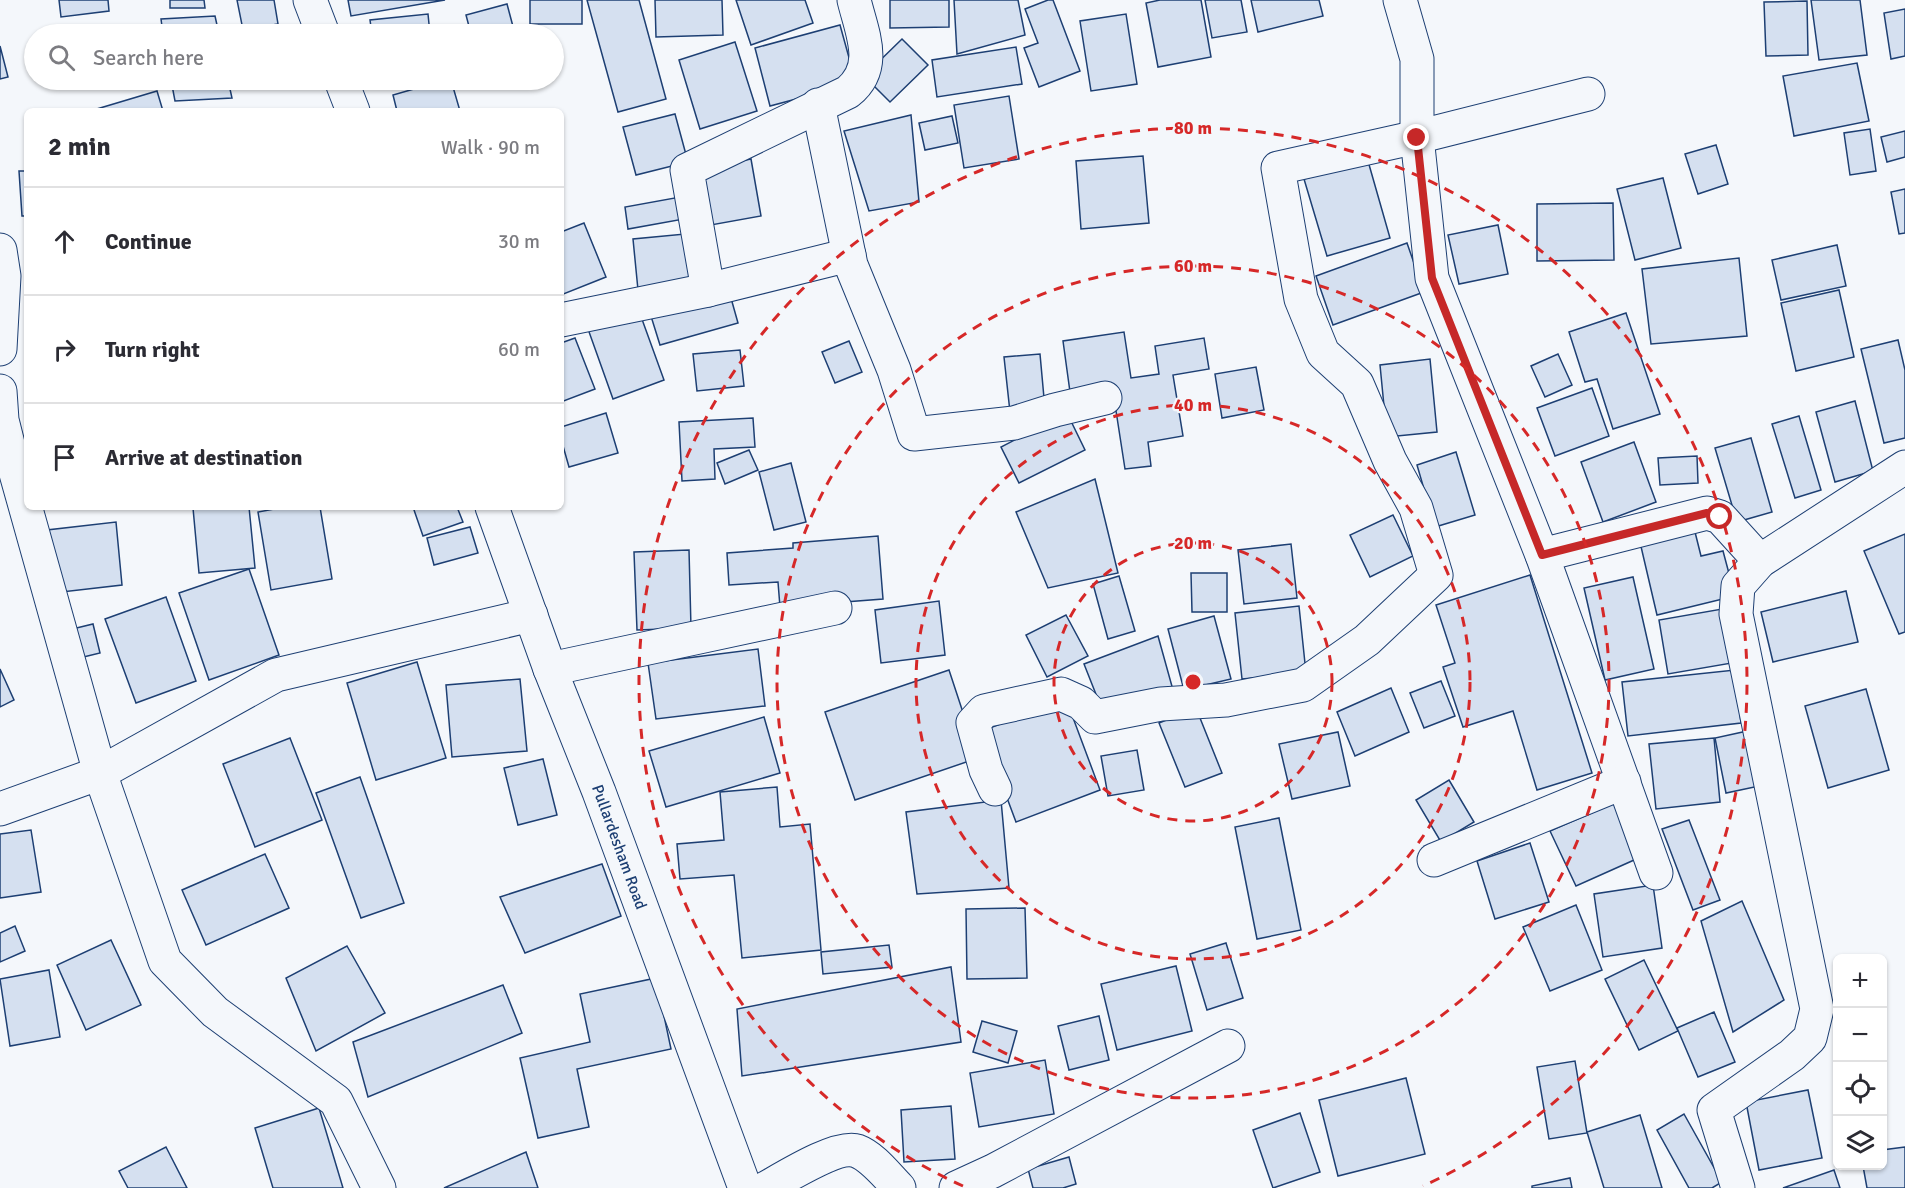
<!DOCTYPE html>
<html lang="en">
<head>
<meta charset="utf-8">
<style>
	:root { --surface:#fff; --page:#f2f2f3; --text:#2b2b33; --muted:#7c7c81; --line:#e1e1e2 }
	body { margin:0; font-family:Signika,sans-serif; background:var(--page); color:var(--text) }
	.controls { position:absolute; right:18px; bottom:18px; display:grid; overflow:hidden; border-radius:9px; box-shadow:0 2px 4px #0004 }
	.controls button { width:54px; height:54px; display:grid; place-items:center; padding:0; border:0; border-bottom:2px solid var(--line); background:var(--surface); color:var(--text); font:30px sans-serif }
	.stop { position:absolute; width:18px; height:18px; margin:-14px; border:4px solid #c62828; border-radius:50%; background:#fff }
	.stop.end { background:#c62828; border-color:#fff; box-shadow:0 2px 6px #0008 }
	.list { margin:0; padding:0; list-style:none }
	h2 { display:flex; justify-content:space-between; align-items:center; height:78px; margin:0; padding:0 24px; font-size:26px }
	h2 small { font-size:20px; font-weight:400; color:var(--muted) }
	.list li { display:grid; grid-template-columns:39px 1fr auto; gap:18px; align-items:center; box-sizing:border-box; height:108px; padding:0 24px; border-top:2px solid var(--line) }
	.list b { display:block; font-size:22px; white-space:nowrap }
	.list em { font-size:20px; font-style:normal; color:var(--muted) }
	.icon { flex:none; width:33px; height:33px; fill:none; stroke:currentColor; stroke-width:2; stroke-linecap:round; stroke-linejoin:round }
	.map { position:relative; flex:none; width:1905px; height:1188px; overflow:hidden }
	.search { position:absolute; background:var(--surface); box-shadow:0 2px 4px #0004; left:24px; top:24px; width:540px; height:66px; display:flex; align-items:center; gap:15px; box-sizing:border-box; padding:0 21px; border-radius:33px; color:var(--muted); font-size:22px }
	.panel { position:absolute; background:var(--surface); box-shadow:0 2px 4px #0004; left:24px; top:108px; width:540px; height:402px; border-radius:9px }
	.map>svg:first-child { display:block }
	.building { fill:#d5e0f0; stroke:#1d3f73; stroke-width:1.5 }
	.lines { fill:none; stroke-linecap:round; stroke-linejoin:round }
	.street-casing { stroke:#1d3f73; stroke-width:35 }
	.street { stroke:#f4f7fb; stroke-width:33 }
	.route { stroke:#c62828; stroke-width:8 }
	.ring { fill:none; stroke:#d62828; stroke-width:3; stroke-dasharray:10 8 }
	.labels { text-anchor:middle; dominant-baseline:central; stroke-width:4.5; stroke-linejoin:round; paint-order:stroke }
	.street-label { font-size:16px; fill:#1d3f73; stroke:#f4f7fb }
	.centre { fill:#d62828; stroke:#f4f7fb; stroke-width:3 }
	.ring-label { font-size:18px; text-anchor:middle; font-weight:bold; fill:#d62828; stroke:#f4f7fb; stroke-width:4.5; stroke-linejoin:round; paint-order:stroke }
</style>
</head>
<body>
<div class="map">
<svg width="1905" height="1188" viewBox="0 0 1905 1188">
	<rect width="100%" height="100%" fill="#f4f7fb"/>
	<!-- building -->
	<g class="building">
		<path d="M59,0H108L109,11L61,17Z"/>
		<path d="M170,0H204L205,8H170Z"/>
		<path d="M237,0H274L278,24L243,30Z"/>
		<path d="M348,0H445L351,16Z"/>
		<rect x="530" y="0" width="52" height="24"/>
		<path d="M587,0H639L666,99L618,112Z"/>
		<path d="M655,0H722L723,35L656,37Z"/>
		<path d="M736,0H805L813,23L751,45Z"/>
		<path d="M890,0H949V27L890,28Z"/>
		<path d="M954,0H1018L1025,35L957,54Z"/>
		<path d="M1048,0H1053L1080,71L1039,87L1024,48L1038,43L1025,9Z"/>
		<path d="M1160,0H1201L1211,57L1158,67L1146,3Z"/>
		<path d="M1205,0H1241L1247,32L1212,38Z"/>
		<path d="M1251,0H1319L1323,16L1258,32Z"/>
		<path d="M1811,0H1860L1867,55L1819,60Z"/>
		<path d="M1807,1L1808,55L1766,56L1764,2Z"/>
		<path d="M507,4L515,34H471L466,15Z"/>
		<path d="M1905,9V56L1891,59L1884,13Z"/>
		<path d="M428,14L430,34H372L370,20Z"/>
		<path d="M1126,14L1137,84L1091,91L1080,21Z"/>
		<path d="M215,16L219,34H163L161,19Z"/>
		<path d="M840,25L856,83L770,106L755,48Z"/>
		<path d="M902,39L928,65L890,102L864,76Z"/>
		<path d="M735,42L757,111L700,129L679,60Z"/>
		<path d="M0,46L8,77L0,79Z"/>
		<path d="M1016,47L1022,84L937,97L932,60Z"/>
		<path d="M1857,63L1869,121L1794,136L1783,76Z"/>
		<path d="M171,80H228L232,98L175,101Z"/>
		<path d="M445,80H451L460,111H397L393,95Z"/>
		<path d="M451,80H478L479,81L454,88Z"/>
		<path d="M157,91L163,111H90Z"/>
		<path d="M1009,96L1019,159L964,168L954,105Z"/>
		<path d="M675,114L688,162L636,175L623,127Z"/>
		<path d="M911,115L919,202L869,211L844,131Z"/>
		<path d="M952,116L958,143L925,150L919,123Z"/>
		<path d="M1870,129L1876,171L1850,175L1844,133Z"/>
		<path d="M1905,131V157L1887,162L1881,137Z"/>
		<path d="M1716,145L1728,184L1698,194L1685,154Z"/>
		<path d="M1143,156L1149,223L1081,229L1076,161Z"/>
		<path d="M751,159L761,216L711,225L700,169Z"/>
		<path d="M1368,161L1390,238L1327,256L1304,179Z"/>
		<path d="M19,171H27V216H22Z"/>
		<path d="M1663,178L1681,248L1635,260L1617,189Z"/>
		<path d="M1905,189V233L1899,234L1891,192Z"/>
		<path d="M680,197L684,219L628,229L625,207Z"/>
		<path d="M1613,203L1614,260L1537,261V204Z"/>
		<path d="M584,223L606,277L561,295V232Z"/>
		<path d="M1498,225L1508,274L1459,284L1448,235Z"/>
		<path d="M685,234L690,285L638,290L633,239Z"/>
		<path d="M1407,243L1424,292L1333,325L1316,276Z"/>
		<path d="M1837,245L1846,286L1781,300L1772,260Z"/>
		<path d="M1739,258L1747,336L1651,344L1642,269Z"/>
		<path d="M1839,290L1854,357L1796,371L1781,303Z"/>
		<path d="M729,291L738,323L660,345L650,313Z"/>
		<path d="M639,311L664,380L613,399L588,329Z"/>
		<path d="M1626,313L1660,414L1613,429L1597,379L1585,382L1569,332Z"/>
		<path d="M1124,332L1131,378L1159,374L1155,346L1204,338L1209,369L1173,375L1183,436L1148,442L1151,466L1125,469L1112,385L1070,392L1063,341Z"/>
		<path d="M575,338L595,389L561,402V343Z"/>
		<path d="M1898,340L1905,370V438L1884,443L1861,349Z"/>
		<path d="M849,341L862,372L835,383L822,352Z"/>
		<path d="M740,350L744,386L697,391L693,354Z"/>
		<path d="M1040,354L1045,409L1010,412L1004,357Z"/>
		<path d="M1558,354L1572,385L1545,397L1531,366Z"/>
		<path d="M1430,359L1437,432L1387,437L1380,365Z"/>
		<path d="M1256,367L1264,410L1222,418L1215,374Z"/>
		<path d="M1592,388L1609,436L1555,456L1537,408Z"/>
		<path d="M1855,401L1873,471L1835,482L1816,412Z"/>
		<path d="M606,413L618,453L569,467L561,439V427Z"/>
		<path d="M1067,413L1085,450L1019,483L1001,447Z"/>
		<path d="M1799,416L1821,490L1795,498L1772,424Z"/>
		<path d="M753,418L755,447L714,449L715,479L682,481L679,422Z"/>
		<path d="M1751,438L1772,512L1737,522L1715,448Z"/>
		<path d="M1634,442L1656,502L1603,522L1581,462Z"/>
		<path d="M749,450L758,470L725,484L717,463Z"/>
		<path d="M1456,452L1475,515L1435,527L1417,465Z"/>
		<path d="M1697,456L1698,483L1660,485L1658,458Z"/>
		<path d="M791,463L806,522L774,530L759,472Z"/>
		<path d="M1095,479L1118,573L1048,588L1016,512Z"/>
		<path d="M249,507L255,568L199,573L193,508Z"/>
		<path d="M285,507H320L332,579L271,590L258,512Z"/>
		<path d="M413,507H457L463,522L423,536Z"/>
		<path d="M1393,515L1413,556L1370,577L1350,535Z"/>
		<path d="M116,522L122,585L53,593L47,530Z"/>
		<path d="M1693,524L1701,556L1723,551L1735,596L1657,615L1639,538Z"/>
		<path d="M470,527L478,553L434,565L427,538Z"/>
		<path d="M1905,534V632L1899,634L1864,551Z"/>
		<path d="M878,536L883,599L780,607L778,582L729,585L727,553L793,548V543Z"/>
		<path d="M1291,544L1297,598L1244,604L1238,550Z"/>
		<path d="M689,550L691,628L637,630L634,552Z"/>
		<path d="M249,569L279,655L209,680L179,593Z"/>
		<path d="M1191,573H1227V612H1192Z"/>
		<path d="M1530,575L1592,773L1537,790L1513,711L1463,727L1443,667L1455,663L1436,605Z"/>
		<path d="M1119,576L1135,631L1108,639L1093,584Z"/>
		<path d="M1633,577L1654,669L1605,680L1584,588Z"/>
		<path d="M1846,591L1858,642L1773,662L1761,612Z"/>
		<path d="M166,597L196,681L136,703L105,619Z"/>
		<path d="M939,601L945,655L881,663L875,610Z"/>
		<path d="M1299,606L1306,673L1242,679L1235,613Z"/>
		<path d="M1722,609L1732,663L1668,674L1659,620Z"/>
		<path d="M1066,615L1088,656L1047,677L1026,635Z"/>
		<path d="M1214,616L1231,679L1184,690L1168,629Z"/>
		<path d="M93,624L100,653L71,660L64,631Z"/>
		<path d="M1158,636L1173,690L1103,712L1084,664Z"/>
		<path d="M758,649L765,706L656,719L648,663Z"/>
		<path d="M417,662L446,758L376,780L347,683Z"/>
		<path d="M0,669L14,700L0,707Z"/>
		<path d="M949,670L978,758L855,800L825,712Z"/>
		<path d="M1735,670L1741,723L1628,736L1622,682Z"/>
		<path d="M520,679L527,751L452,757L446,685Z"/>
		<path d="M1441,681L1455,716L1424,728L1410,693Z"/>
		<path d="M1391,688L1409,732L1355,756L1337,712Z"/>
		<path d="M1866,689L1889,770L1828,788L1805,706Z"/>
		<path d="M1066,699L1100,790L1016,822L982,731Z"/>
		<path d="M1196,708L1222,773L1185,787L1159,723Z"/>
		<path d="M764,717L780,773L666,807L649,751Z"/>
		<path d="M1752,730L1764,785L1726,793L1715,738Z"/>
		<path d="M1338,732L1350,786L1292,799L1279,744Z"/>
		<path d="M290,738L322,820L255,847L223,764Z"/>
		<path d="M1714,738L1720,802L1656,809L1649,744Z"/>
		<path d="M1137,750L1144,790L1108,796L1101,756Z"/>
		<path d="M543,759L557,815L518,825L504,768Z"/>
		<path d="M360,777L404,903L361,918L316,793Z"/>
		<path d="M1449,780L1474,822L1441,842L1416,800Z"/>
		<path d="M777,787L780,827L810,824L821,950L742,958L734,875L680,879L677,844L724,840L720,792Z"/>
		<path d="M1001,800L1009,888L917,894L906,812Z"/>
		<path d="M1619,801L1643,856L1576,886L1550,831Z"/>
		<path d="M1279,818L1301,930L1257,939L1235,827Z"/>
		<path d="M1689,820L1720,900L1693,910L1662,829Z"/>
		<path d="M31,830L41,892L0,898V834Z"/>
		<path d="M1530,843L1549,902L1495,919L1477,861Z"/>
		<path d="M265,854L289,908L206,945L182,890Z"/>
		<path d="M602,864L621,916L525,953L500,897Z"/>
		<path d="M1653,885L1662,948L1603,957L1594,894Z"/>
		<path d="M1742,901L1784,1000L1733,1032L1701,921Z"/>
		<path d="M1576,905L1602,970L1550,991L1523,927Z"/>
		<path d="M1025,908L1027,978L967,979L966,909Z"/>
		<path d="M15,926L25,951L0,962V933Z"/>
		<path d="M111,940L141,1005L86,1030L57,965Z"/>
		<path d="M1226,943L1243,998L1207,1010L1190,954Z"/>
		<path d="M889,945L892,967L823,974L821,952Z"/>
		<path d="M347,946L385,1013L316,1051L286,978Z"/>
		<path d="M1644,960L1678,1031L1639,1050L1605,979Z"/>
		<path d="M1176,966L1192,1031L1117,1050L1101,984Z"/>
		<path d="M951,967L961,1042L742,1076L737,1009Z"/>
		<path d="M49,970L60,1037L10,1046L0,979Z"/>
		<path d="M656,978L671,1049L577,1069L589,1127L538,1138L520,1058L590,1042L580,994Z"/>
		<path d="M503,985L522,1033L368,1097L353,1042Z"/>
		<path d="M1714,1012L1735,1062L1698,1077L1677,1028Z"/>
		<path d="M1099,1016L1109,1060L1069,1070L1058,1026Z"/>
		<path d="M982,1021L1017,1031L1008,1063L973,1052Z"/>
		<path d="M1045,1060L1054,1114L979,1127L970,1073Z"/>
		<path d="M1575,1061L1587,1133L1549,1139L1537,1067Z"/>
		<path d="M1406,1078L1425,1154L1338,1176L1319,1100Z"/>
		<path d="M1808,1090L1822,1158L1759,1170L1746,1102Z"/>
		<path d="M951,1106L955,1159L904,1162L901,1110Z"/>
		<path d="M319,1108L343,1188H273L255,1128Z"/>
		<path d="M1300,1113L1320,1172L1273,1188L1253,1130Z"/>
		<path d="M1684,1114L1722,1182L1712,1188H1689L1657,1130Z"/>
		<path d="M1640,1115L1662,1188H1604L1587,1132Z"/>
		<path d="M166,1147L187,1188H128L119,1171Z"/>
		<path d="M1905,1147V1188H1867L1863,1166H1882V1150Z"/>
		<path d="M526,1152L538,1188H444Z"/>
		<path d="M1069,1157L1076,1184L1063,1188H1033L1028,1169Z"/>
		<path d="M1834,1170L1840,1188H1783Z"/>
		<path d="M1570,1178L1572,1188H1532V1186Z"/>
	</g>
	<g class="lines">
		<defs>
			<g id="street">
				<path d="M310,0L323,34"/>
				<path d="M1400,0L1417,59V137L1432,278L1542,555L1656,873"/>
				<path d="M341,80L353,111"/>
				<path d="M818,105L851,265L894,370L914,434L1014,423L1055,410L1105,398"/>
				<path d="M0,250L4,276L0,349"/>
				<path d="M708,290L849,255"/>
				<path d="M561,320L708,290L687,170L848,92C879,67 862,33 854,0"/>
				<path d="M0,391L2,420L10,452L100,773L165,961L215,1012L336,1101L379,1188"/>
				<path d="M492,507L550,669L599,792L745,1188"/>
				<path d="M1542,555L1707,513L1720,517L1760,561"/>
				<path d="M550,669L835,608"/>
				<path d="M995,789L986,770L973,723L984,711L1061,694L1081,703L1095,717L1161,704L1226,700L1303,685L1367,640L1436,575L1416,508L1390,461L1357,384L1323,353L1301,299L1278,168L1417,137L1588,94"/>
				<path d="M0,809L100,773L276,675L531,615"/>
				<path d="M1434,860L1624,782"/>
				<path d="M766,1188C784,1178 838,1144 857,1151C873,1157 887,1176 899,1188"/>
				<path d="M956,1188L993,1171L1228,1046"/>
				<path d="M1738,1188L1714,1110L1792,1055L1810,1038L1817,1009L1736,614L1738,586L1760,561L1905,467"/>
			</g>
		</defs>
		<!-- street casing -->
		<use href="#street" class="street-casing"/>
		<!-- street -->
		<use href="#street" class="street"/>
	</g>
	<g class="lines">
		<!-- route -->
		<path class="route" d="M1417,138L1432,278L1542,555L1707,513L1720,517"/>
	</g>
	<!-- distance rings -->
	<g class="ring">
		<circle cx="1193" cy="682" r="139"/>
		<circle cx="1193" cy="682" r="277"/>
		<circle cx="1193" cy="682" r="416"/>
		<path d="M963 1186A554 554 0 1 1 1423 1186"/>
	</g>
	<g class="labels">
		<!-- street labels -->
		<g class="street-label">
			<text transform="translate(619 847) rotate(70)">Pullardesham Road</text>
		</g>
	</g>
	<circle cx="1193" cy="682" r="9" class="centre"/>
	<g class="ring-label">
		<text x="1193" y="134">80 m</text>
		<text x="1193" y="272">60 m</text>
		<text x="1193" y="411">40 m</text>
		<text x="1193" y="549">20 m</text>
	</g>
</svg>
<div class="controls">
<button>+</button>
<button>−</button>
<button><svg class="icon" aria-label="locate" viewBox="0 0 24 24"><circle cx="12" cy="12" r="6"/><path d="M12 2v4M12 18v4M2 12h4M18 12h4"/></svg></button>
<button><svg class="icon" aria-label="layers" viewBox="0 0 24 24"><path d="M12 4l9 5-9 5-9-5zM3 14l9 5 9-5"/></svg></button>
</div>
<div class="stop" style="left:1720px;top:517px"></div>
<div class="stop end" style="left:1417px;top:138px"></div>
<div class="search"><svg class="icon" aria-label="search" viewBox="0 0 24 24"><circle cx="10" cy="10" r="6"/><path d="M15 15l6 6"/></svg>Search here</div>
<section class="panel">
<h2>2 min<small>Walk · 90 m</small></h2>
<ul class="list">
<li><svg class="icon" aria-label="ahead" viewBox="0 0 24 24"><path d="M12 20V5M6 11l6-6 6 6"/></svg><div><b>Continue</b></div><em>30 m</em></li>
<li><svg class="icon" aria-label="right" viewBox="0 0 24 24"><path d="M7 20v-9h11M14 6l5 5-5 5"/></svg><div><b>Turn right</b></div><em>60 m</em></li>
<li><svg class="icon" aria-label="arrive" viewBox="0 0 24 24"><path d="M6 21V4h12l-3 4 3 4H6"/></svg><div><b>Arrive at destination</b></div></li>
</ul>
</section>
</div>
</body>
</html>
